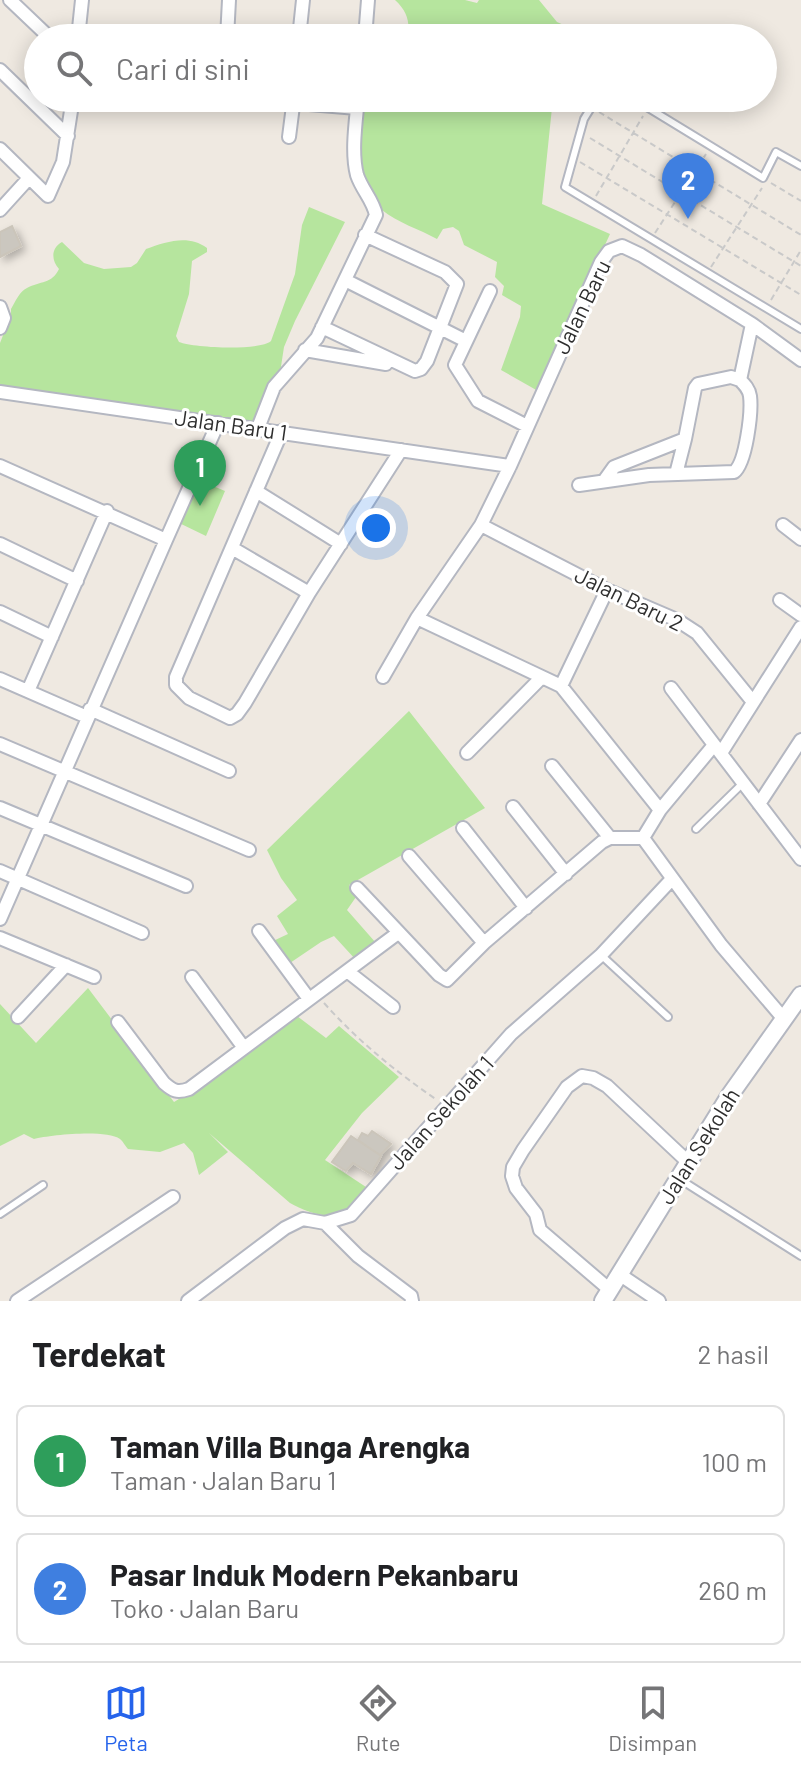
<!DOCTYPE html>
<html lang="id">
<meta charset="utf-8">
<style>
body{margin:0;font-family:Barlow,sans-serif;background:#f6f6f6;color:#202124}
.you{position:absolute;left:376px;top:528px;width:28px;height:28px;margin:-20px;border:6px solid #fff;border-radius:50%;background:#1a73e8;box-shadow:0 0 0 12px #1a73e833}
.badge{display:grid;place-items:center;width:52px;height:52px;border-radius:50%;background:#2563eb;color:#fff;font-size:26px;font-weight:700}
.pin{position:absolute;translate:-50% -66px;filter:drop-shadow(0 2px 4px #0008)}
.pin::after{content:'';position:absolute;top:42px;width:28px;height:24px;background:inherit;clip-path:polygon(0 0,100% 0,50% 100%)}
.list{margin:0;padding:0;list-style:none}
h2{display:flex;justify-content:space-between;align-items:center;height:104px;margin:0;padding:0 32px;font-size:34px}
h2 small{font-size:26px;font-weight:400;color:#757577}
.list li{display:grid;grid-template-columns:52px 1fr auto;gap:24px;align-items:center;box-sizing:border-box;height:112px;margin:0 16px 16px;padding:0 16px;border:2px solid #e0e0e0;border-radius:12px}
.list b{display:block;font-size:30px;white-space:nowrap}
.list p{margin:0;font-size:26px;white-space:nowrap;color:#757577}
.list em{font-size:26px;font-style:normal;color:#757577}
.icon{flex:none;width:44px;height:44px;fill:none;stroke:currentColor;stroke-width:2;stroke-linecap:round;stroke-linejoin:round}
.map{position:relative;flex:none;width:801px;height:1301px;overflow:hidden}
.search{position:absolute;background:#fff;box-shadow:0 4px 20px #0003;left:24px;right:24px;top:24px;height:88px;display:flex;align-items:center;gap:20px;box-sizing:border-box;padding:0 28px;border-radius:44px;color:#757577;font-size:30px}
.sheet{height:360px;background:#fff}
nav{display:flex;justify-content:space-around;align-items:center;box-sizing:border-box;height:112px;border-top:2px solid #e0e0e0;background:#fff;font-size:22px;color:#757577}
nav a{display:grid;justify-items:center;gap:4px}
nav .on{color:#2563eb}
.map>svg:first-child{display:block}
</style>
<div class="map">
<svg width="801" height="1301" viewBox="0 0 801 1301">
<defs>
<filter id="shadow"><feDropShadow dx="4" dy="4" stdDeviation="4" flood-color="#0004"/></filter>
</defs>
<rect width="100%" height="100%" fill="#efe9e1"/>
<path fill="#b6e59e" d="M 395,0 L 465,0 L 477,3 L 479,0 L 539,0 L 557,22 L 593,38 L 408,38 C 410,21 407,11 395,0 Z
M 363,98 L 553,98 L 542,204 L 610,234 L 538,391 L 501,370 L 520,317 L 521,306 L 502,295 L 504,286 L 495,277 L 497,262 L 464,245 L 459,231 L 453,227 L 443,229 L 437,239 C 421,230 396,222 382,210 C 351,181 360,136 363,98 Z
M 309,207 L 345,222 L 295,321 L 284,347 L 280,373 L 256,424 L 0,388 L 0,343 L 11,315 L 11,309 C 15,302 20,291 27,288 C 40,281 52,284 59,269 C 51,260 51,248 62,242 L 84,263 L 104,269 L 131,267 L 137,263 L 146,249 C 166,242 188,234 207,248 L 207,252 L 192,261 L 189,294 L 176,336 L 179,342 C 195,348 259,351 271,341 L 295,274 L 302,225 Z
M 194,478 L 225,491 L 206,536 L 175,521 Z
M 409,711 L 485,808 L 349,885 L 356,897 L 347,910 L 376,943 L 356,960 L 334,936 L 321,942 L 287,965 L 271,942 L 288,934 L 277,916 L 297,900 L 281,878 L 267,850 Z
M 88,988 L 174,1102 L 217,1076 L 297,1016 L 326,1038 L 339,1026 L 399,1077 L 362,1113 L 325,1160 L 366,1187 C 361,1195 355,1208 346,1213 C 330,1221 304,1211 290,1203 L 209,1133 L 228,1152 L 199,1175 L 193,1153 L 184,1143 L 160,1152 L 128,1149 C 126,1147 122,1140 120,1139 C 106,1129 50,1135 34,1139 L 24,1134 L 0,1146 L 0,1004 L 36,1043 Z"/>
<path fill="#cbc7bf" stroke="#cbc5ba" stroke-width="2" filter="url(#shadow)" d="M 12,226 L 21,246 L 0,257 L 0,232 Z
M 372,1131 L 391,1144 L 380,1155 L 358,1140 L 362,1133 L 368,1136 Z
M 351,1136 L 381,1156 L 371,1174 L 353,1163 L 346,1171 L 332,1162 Z"/>
<g fill="none" stroke-linecap="round" stroke-linejoin="round">
<defs>
<path id="lane" d="M 597,98 L 584,119 L 565,187 L 801,329
M 632,98 L 763,178 L 776,152 L 801,166
M 696,829 L 742,784
M 601,955 L 668,1017
M 681,1180 L 801,1256
M 0,1214 L 43,1185"/>
<path id="street" d="M 10,0 L 50,38
M 78,38 L 82,0
M 227,38 L 229,0
M 299,38 L 303,0
M 365,38 L 368,0
M 0,70 L 68,136
M 237,98 L 357,108
M 289,137 L 294,98
M 0,149 L 48,196 L 63,162 L 73,98
M 0,210 L 29,178
M 345,280 L 466,341
M 490,291 L 455,365 L 478,401 L 527,426
M 0,307 L 4,318 L 0,328
M 322,327 L 415,371 L 421,369 L 427,361 L 457,284 L 445,272 L 365,235
M 305,350 L 386,364
M 0,392 L 510,466
M 258,428 L 274,387 L 317,338 L 376,215 C 373,200 362,190 357,175 C 351,152 356,121 358,98
M 282,431 L 176,677 L 176,685 L 189,698 L 230,718 L 237,714 L 245,703 L 309,593 L 401,450
M 0,466 L 166,540 L 0,919
M 676,474 L 685,439
M 604,481 L 614,467 L 685,439 L 695,388 L 698,384 L 731,377 L 740,380 L 752,324
M 579,485 L 649,475 L 734,472 C 746,463 752,412 750,396 C 749,389 745,385 740,380
M 256,491 L 341,544
M 481,525 L 607,590 L 677,620 L 697,633 L 753,702
M 783,525 L 801,539
M 166,540 L 218,423
M 0,544 L 77,581
M 232,548 L 309,593
M 780,600 L 801,615
M 0,612 L 52,637
M 417,618 L 561,686 L 660,810
M 383,677 L 417,618 L 481,525 L 510,466 L 601,262 L 609,251 L 622,246 L 641,255 L 752,324 L 801,360
M 0,679 L 87,717
M 561,686 L 607,590
M 671,688 L 801,859
M 28,691 L 107,511
M 90,709 L 229,771
M 0,744 L 249,850
M 714,745 L 660,810 L 643,838 L 721,945 L 783,1018
M 467,753 L 541,678
M 721,753 L 801,627
M 552,766 L 610,838
M 759,804 L 801,740
M 513,807 L 566,874
M 0,808 L 186,886
M 463,828 L 526,908
M 409,856 L 484,943
M 0,871 L 142,933
M 357,888 L 439,975 L 447,980 L 484,943 L 602,842 L 610,838 L 643,838
M 259,931 L 309,999
M 0,938 L 94,977
M 347,971 L 393,1007
M 192,977 L 244,1048
M 18,1017 L 66,965
M 118,1022 L 164,1083 C 173,1091 177,1093 189,1089 L 398,933
M 325,1223 L 358,1256 L 411,1296 L 412,1301
M 619,1274 L 659,1301
M 610,1290 L 540,1230 L 536,1214 L 516,1188 L 512,1176 L 513,1167 L 523,1150 L 567,1087 L 582,1076 L 593,1078 L 607,1086 L 688,1162
M 17,1301 L 173,1197
M 188,1301 L 285,1228 L 303,1219 L 325,1223 L 351,1215 L 511,1034 L 601,955 L 671,880"/>
<path id="secondary" d="M 603,1301 L 730,1095 L 801,995"/>
</defs>
<use href="#lane" stroke="#b4b7c1" stroke-width="10"/>
<use href="#street" stroke="#b4b7c1" stroke-width="16"/>
<use href="#secondary" stroke="#b4b7c1" stroke-width="20"/>
<path stroke="#c9c9c9" stroke-width="2" stroke-dasharray="6 4" stroke-linecap="butt" d="M 599,112 L 801,235
M 590,138 L 801,266
M 580,162 L 801,295
M 771,183 L 801,201
M 596,196 L 643,116
M 655,233 L 706,154
M 711,267 L 762,188
M 771,300 L 801,250
M 324,1003 C 358,1041 395,1071 437,1100"/>
<use href="#lane" stroke="#fff" stroke-width="6"/>
<use href="#street" stroke="#fff" stroke-width="12"/>
<use href="#secondary" stroke="#fff" stroke-width="16"/>
</g>
<g text-anchor="middle" stroke-width="6" stroke-linejoin="round" paint-order="stroke">
<g font-size="22" fill="#2e2e2e" stroke="#fff">
<text transform="translate(582 307) rotate(-64)" y="8">Jalan Baru</text>
<text transform="translate(231 425) rotate(8)" y="8">Jalan Baru 1</text>
<text transform="translate(629 599) rotate(26)" y="8">Jalan Baru 2</text>
<text transform="translate(441 1113) rotate(-48)" y="8">Jalan Sekolah 1</text>
<text transform="translate(699 1146) rotate(-58)" y="8">Jalan Sekolah</text>
</g>
</g>
</svg>
<div class="you"></div>
<div class="pin badge" style="left:200px;top:506px;background:#2e9e5b">1</div>
<div class="pin badge" style="left:688px;top:219px;background:#3f7fe0">2</div>
<div class="search"><svg class="icon" aria-label="search" viewBox="0 0 24 24"><circle cx="10" cy="10" r="6"/><path d="M15 15l6 6"/></svg>Cari di sini</div>
</div>
<section class="sheet">
<h2>Terdekat<small>2 hasil</small></h2>
<ul class="list">
<li><span class="badge" style="background:#2e9e5b">1</span><div><b>Taman Villa Bunga Arengka</b><p>Taman · Jalan Baru 1</p></div><em>100 m</em></li>
<li><span class="badge" style="background:#3f7fe0">2</span><div><b>Pasar Induk Modern Pekanbaru</b><p>Toko · Jalan Baru</p></div><em>260 m</em></li>
</ul>
</section>
<nav>
<a class="on"><svg class="icon" aria-label="map" viewBox="0 0 24 24"><path d="M3 6l6-2 6 2 6-2v14l-6 2-6-2-6 2zM9 4v14M15 6v14"/></svg>Peta</a>
<a><svg class="icon" aria-label="directions" viewBox="0 0 24 24"><path d="M12 3l9 9-9 9-9-9zM9 14v-3h6M13 9l2 2-2 2"/></svg>Rute</a>
<a><svg class="icon" aria-label="saved" viewBox="0 0 24 24"><path d="M7 4h10v16l-5-4-5 4z"/></svg>Disimpan</a>
</nav>
